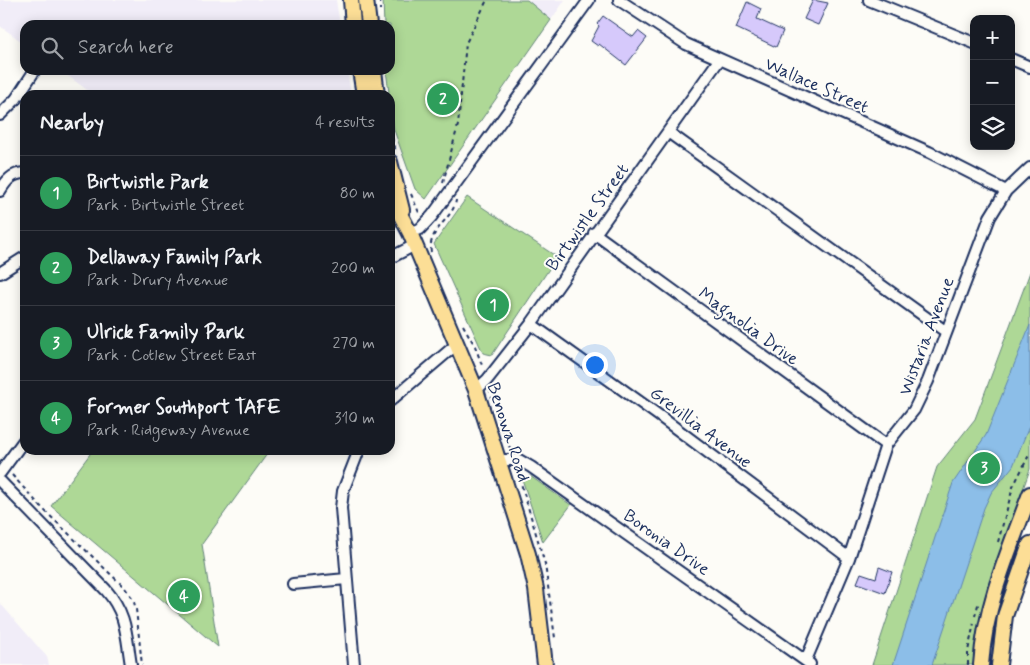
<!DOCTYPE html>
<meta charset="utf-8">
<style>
body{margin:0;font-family:Mynerve,sans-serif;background:#20242c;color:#f1f3f6}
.controls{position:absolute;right:15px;top:15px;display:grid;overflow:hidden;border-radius:10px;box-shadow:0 2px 12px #0003}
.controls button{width:45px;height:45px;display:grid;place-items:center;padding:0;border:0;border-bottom:1px solid #363941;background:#171b24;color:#f1f3f6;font:25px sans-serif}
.you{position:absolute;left:594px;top:364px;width:18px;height:18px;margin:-12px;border:4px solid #fff;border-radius:50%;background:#1a73e8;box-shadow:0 0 0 8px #1a73e833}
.badge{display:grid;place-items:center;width:32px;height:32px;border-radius:50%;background:#c8321e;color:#fff;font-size:16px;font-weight:700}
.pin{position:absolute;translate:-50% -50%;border:2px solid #fff;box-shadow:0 1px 5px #0006}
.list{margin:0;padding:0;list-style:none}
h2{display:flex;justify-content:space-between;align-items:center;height:65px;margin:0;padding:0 20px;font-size:21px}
h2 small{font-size:16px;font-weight:400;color:#9ea1a6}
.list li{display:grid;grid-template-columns:32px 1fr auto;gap:15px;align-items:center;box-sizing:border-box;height:75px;padding:0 20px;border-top:1px solid #363941}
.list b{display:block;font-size:19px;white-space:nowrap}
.list p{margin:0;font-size:16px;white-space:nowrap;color:#9ea1a6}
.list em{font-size:16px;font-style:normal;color:#9ea1a6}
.icon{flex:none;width:28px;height:28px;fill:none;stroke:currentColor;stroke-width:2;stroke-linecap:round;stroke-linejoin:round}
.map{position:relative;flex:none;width:1030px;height:665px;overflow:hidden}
.search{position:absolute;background:#171b24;box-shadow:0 2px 12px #0003;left:20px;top:20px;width:375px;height:55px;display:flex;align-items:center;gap:12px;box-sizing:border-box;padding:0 18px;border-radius:15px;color:#9ea1a6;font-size:19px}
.panel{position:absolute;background:#171b24;box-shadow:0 2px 12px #0003;left:20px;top:90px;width:375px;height:365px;border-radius:15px}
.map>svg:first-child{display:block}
</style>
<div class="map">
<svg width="1030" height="665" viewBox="0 0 1030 665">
<rect width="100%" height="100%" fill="#fdfcf7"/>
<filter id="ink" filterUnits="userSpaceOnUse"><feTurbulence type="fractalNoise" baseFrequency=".02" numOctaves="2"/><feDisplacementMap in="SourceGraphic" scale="10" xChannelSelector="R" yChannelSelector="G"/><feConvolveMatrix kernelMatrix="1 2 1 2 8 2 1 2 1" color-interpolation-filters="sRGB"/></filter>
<g filter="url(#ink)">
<path fill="#f1edf8" d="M 0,0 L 336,0 L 340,25 L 25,25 L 25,44 L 0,26 Z
M 527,0 L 565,0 L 551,20 Z
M 60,70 L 347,70 L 351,95 L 94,95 Z
M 0,603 L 47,657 L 49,665 L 0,665 Z"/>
<path fill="#aed896" stroke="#64847a" d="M 383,0 L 527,0 L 551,20 L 426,199 L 415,189 L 394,130 L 386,70 L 390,70 L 390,25 L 384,25 Z
M 467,197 L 557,257 L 492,355 L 483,353 L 434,244 Z
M 1030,272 L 1030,469 L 985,597 L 973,665 L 872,665 L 937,467 L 975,419 Z
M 93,450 L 270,450 L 202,544 L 218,647 L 51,506 Z
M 530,476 L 571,505 L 543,542 L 523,482 Z"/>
<path fill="#8cbee8" stroke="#5f85b1" d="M 1030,325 L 1030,424 L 1013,466 L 991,493 L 984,508 L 932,665 L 893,665 L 953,483 L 986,435 Z"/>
<path fill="#d6c9fb" stroke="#1b2f5e" d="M 813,0 L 828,3 L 818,25 L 804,19 Z
M 747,2 L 761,9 L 757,19 L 783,31 L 776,47 L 736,28 Z
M 603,16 L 633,37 L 638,31 L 647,38 L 626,65 L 599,44 L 598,46 L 591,41 L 599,26 L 597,24 Z
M 879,567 L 892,572 L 885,593 L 857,583 L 861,573 L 876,578 Z"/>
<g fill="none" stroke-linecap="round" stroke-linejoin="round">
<defs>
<path id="minor" d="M 619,0 L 686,44 L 929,152 L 1006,191
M 869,0 L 974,43
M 1011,59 L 1030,67
M 0,115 L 16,99 L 35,70
M 668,132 L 945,331
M 0,191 C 6,181 12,173 25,173
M 410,233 L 420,229 L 432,216 L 589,0
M 594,233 L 886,445
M 390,258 L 415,245
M 0,273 L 25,257
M 531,324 L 658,415 L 849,558
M 476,390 L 487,380 L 531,324 L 719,60
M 390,401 L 457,344
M 499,460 L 519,460 L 531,467 L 810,664
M 0,473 L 25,439
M 0,481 L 106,590 C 127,614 126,635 131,665
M 293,584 L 346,579
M 806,660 L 849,558 L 886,445 L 914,410 L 928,381 L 990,217 L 1006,191 L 1030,168
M 354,665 L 341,508 L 343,491 L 359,450"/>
<path id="major" d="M 351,0 L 353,25
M 366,0 L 369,25
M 360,70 L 364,95
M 374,70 L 377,95
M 390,162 L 402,210
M 390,195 L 410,233 L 476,390 L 528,554 L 536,589 L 545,665
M 981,665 C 985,605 1009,550 1030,494
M 999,665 L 1005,616 L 1030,544"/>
</defs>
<use href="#minor" stroke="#1b2f5e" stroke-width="14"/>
<use href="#major" stroke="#1b2f5e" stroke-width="18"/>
<path stroke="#1b2f5e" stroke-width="2" stroke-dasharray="4 4" stroke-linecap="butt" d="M 380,0 L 380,10
M 390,130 L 396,152
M 443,183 L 458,125 L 466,43 L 487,0
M 411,194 L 420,215
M 431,252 C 427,230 454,218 456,200
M 463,325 L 475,346 L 483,368
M 490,389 L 492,399
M 498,416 L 511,451
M 517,470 L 545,564 L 555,638
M 12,475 L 43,509 L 125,588 L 133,599 L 136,609 L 142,665
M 998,542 L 1013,487 L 1030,453
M 975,616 L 979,601
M 968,665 L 968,651 L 974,623"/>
<use href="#minor" stroke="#fdfcf7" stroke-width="10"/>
<use href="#major" stroke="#fcde96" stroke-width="14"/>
</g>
</g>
<g text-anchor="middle" stroke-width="4" stroke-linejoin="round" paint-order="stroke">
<g font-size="18" fill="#1b2f5e" stroke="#fdfcf7">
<text transform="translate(817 85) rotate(24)" y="6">Wallace Street</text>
<text transform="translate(587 217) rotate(-54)" y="6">Birtwistle Street</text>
<text transform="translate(749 326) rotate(36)" y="6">Magnolia Drive</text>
<text transform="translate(926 336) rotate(-69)" y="6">Wistaria Avenue</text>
<text transform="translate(701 427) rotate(37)" y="6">Grevillia Avenue</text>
<text transform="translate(509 432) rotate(72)" y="6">Benowa Road</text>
<text transform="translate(667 542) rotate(35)" y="6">Boronia Drive</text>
</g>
</g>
</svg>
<div class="controls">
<button>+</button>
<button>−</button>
<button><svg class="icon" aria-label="layers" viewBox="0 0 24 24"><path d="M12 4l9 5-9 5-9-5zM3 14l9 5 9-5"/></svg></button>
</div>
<div class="you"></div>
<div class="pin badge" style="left:493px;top:305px;background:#2e9e5b">1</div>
<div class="pin badge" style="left:443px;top:99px;background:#2e9e5b">2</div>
<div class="pin badge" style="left:984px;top:468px;background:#2e9e5b">3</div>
<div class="pin badge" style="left:184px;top:596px;background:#2e9e5b">4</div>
<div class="search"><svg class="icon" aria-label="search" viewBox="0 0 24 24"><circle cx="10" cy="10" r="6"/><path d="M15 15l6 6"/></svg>Search here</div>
<section class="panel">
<h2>Nearby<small>4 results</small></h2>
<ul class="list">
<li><span class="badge" style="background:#2e9e5b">1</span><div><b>Birtwistle Park</b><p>Park · Birtwistle Street</p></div><em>80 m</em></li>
<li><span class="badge" style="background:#2e9e5b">2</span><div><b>Dellaway Family Park</b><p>Park · Drury Avenue</p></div><em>200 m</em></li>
<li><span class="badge" style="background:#2e9e5b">3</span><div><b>Ulrick Family Park</b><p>Park · Cotlew Street East</p></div><em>270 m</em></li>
<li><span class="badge" style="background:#2e9e5b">4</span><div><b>Former Southport TAFE</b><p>Park · Ridgeway Avenue</p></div><em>310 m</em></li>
</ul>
</section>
</div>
